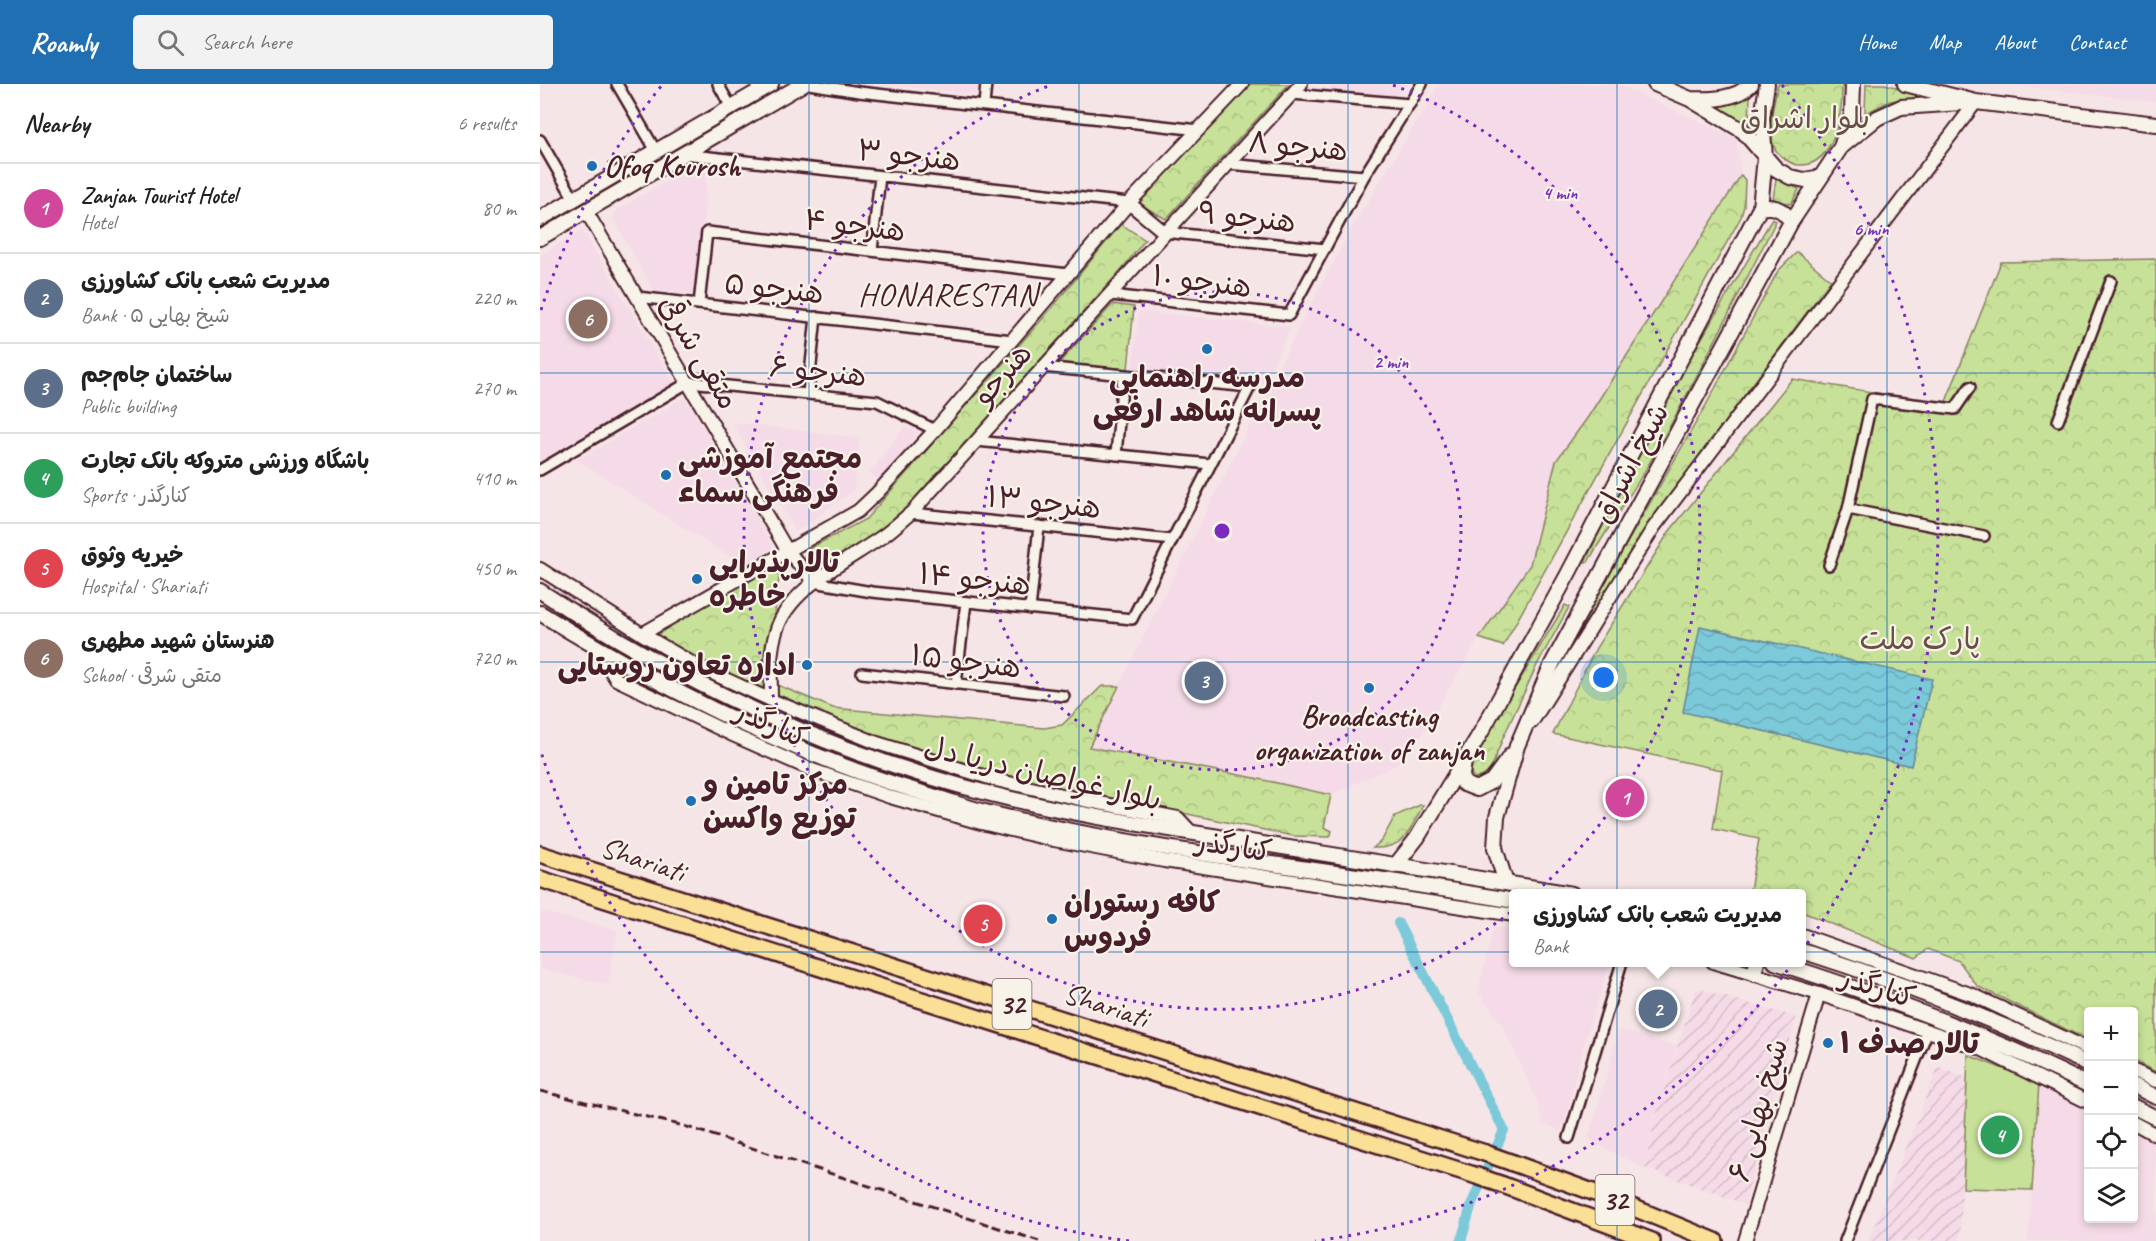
<!DOCTYPE html>
<meta charset="utf-8">
<style>
body{margin:0;font-family:Caveat,"Playpen Sans Arabic",sans-serif;background:#f2f2f2;color:#222}
.controls{position:absolute;right:18px;bottom:18px;display:grid;overflow:hidden;border-radius:6px;box-shadow:0 3px 9px #0003}
.controls button{width:54px;height:54px;display:grid;place-items:center;padding:0;border:0;border-bottom:2px solid #e0e0e0;background:#fff;color:#222;font:30px sans-serif}
.you{position:absolute;left:1064px;top:594px;width:21px;height:21px;margin:-15px;border:4px solid #fff;border-radius:50%;background:#1a73e8;box-shadow:0 0 0 9px #1a73e833}
.badge{display:grid;place-items:center;width:39px;height:39px;border-radius:50%;background:#1f6fb2;color:#fff;font-size:20px;font-weight:700}
.pin{position:absolute;translate:-50% -50%;border:3px solid #fff;box-shadow:0 2px 6px #0006}
.popup{position:absolute;left:969px;top:805px;width:297px;height:78px;box-sizing:border-box;display:grid;place-content:center;border-radius:6px;background:#fff;filter:drop-shadow(0 2px 4px #0005);font-size:20px;white-space:nowrap;color:#767676}
.popup b{font-size:22px;color:#222}
.popup::after{content:'';position:absolute;left:50%;top:100%;margin-left:-12px;border:12px solid transparent;border-top-color:#fff}
.list{margin:0;padding:0;list-style:none}
h2{display:flex;justify-content:space-between;align-items:center;height:78px;margin:0;padding:0 24px;font-size:26px}
h2 small{font-size:20px;font-weight:400;color:#767676}
.list li{display:grid;grid-template-columns:39px 1fr auto;gap:18px;align-items:center;box-sizing:border-box;height:90px;padding:0 24px;border-top:2px solid #e0e0e0}
.list b{display:block;font-size:22px;white-space:nowrap}
.list p{margin:0;font-size:20px;white-space:nowrap;color:#767676}
.list em{font-size:20px;font-style:normal;color:#767676}
.icon{flex:none;width:33px;height:33px;fill:none;stroke:currentColor;stroke-width:2;stroke-linecap:round;stroke-linejoin:round}
.map{position:relative;flex:none;width:1616px;height:1157px;overflow:hidden}
header{display:flex;align-items:center;gap:36px;box-sizing:border-box;height:84px;padding:0 30px;background:#1f6fb2;color:#fff}
header strong{font-size:28px}
nav{display:flex;gap:33px;margin-inline-start:auto;font-size:21px}
.search{width:420px;height:54px;background:#f2f2f2;display:flex;align-items:center;gap:15px;box-sizing:border-box;padding:0 21px;border-radius:6px;color:#767676;font-size:22px}
main{display:flex}
aside{flex:1;background:#fff}
.map>svg:first-child{display:block}
</style>
<header>
<strong>Roamly</strong>
<div class="search"><svg class="icon" aria-label="search" viewBox="0 0 24 24"><circle cx="10" cy="10" r="6"/><path d="M15 15l6 6"/></svg>Search here</div>
<nav><a>Home</a><a>Map</a><a>About</a><a>Contact</a></nav>
</header>
<main>
<aside>
<h2>Nearby<small>6 results</small></h2>
<ul class="list">
<li><span class="badge" style="background:#d1479c">1</span><div><b>Zanjan Tourist Hotel</b><p>Hotel</p></div><em>80 m</em></li>
<li><span class="badge" style="background:#5c6f8a">2</span><div><b>مدیریت شعب بانک کشاورزی</b><p>Bank · شیخ بهایی ۵</p></div><em>220 m</em></li>
<li><span class="badge" style="background:#5c6f8a">3</span><div><b>ساختمان جام‌جم</b><p>Public building</p></div><em>270 m</em></li>
<li><span class="badge" style="background:#2e9e5b">4</span><div><b>باشگاه ورزشی متروکه بانک تجارت</b><p>Sports · کنارگذر</p></div><em>410 m</em></li>
<li><span class="badge" style="background:#e0444e">5</span><div><b>خیریه وثوق</b><p>Hospital · Shariati</p></div><em>450 m</em></li>
<li><span class="badge" style="background:#8d6e63">6</span><div><b>هنرستان شهید مطهری</b><p>School · متقی شرقی</p></div><em>720 m</em></li>
</ul>
</aside>
<div class="map">
<svg width="1616" height="1157" viewBox="0 0 1616 1157">
<defs>
<pattern id="industrial-furrows" width="10" height="10" patternUnits="userSpaceOnUse" patternTransform="scale(1.5)"><rect width="10" height="10" fill="#f5dbe7"/><path d="M-1 1l2-2M0 10L10 0M9 11l2-2" fill="none" stroke="#d4bcc6"/></pattern>
<pattern id="park-crowns" width="20" height="18" patternUnits="userSpaceOnUse" patternTransform="scale(1.5)"><rect width="20" height="18" fill="#c7e198"/><path d="M2 6a3 3 0 1 1 6 0M12 15a3 3 0 1 1 6 0" fill="none" stroke="#acc183"/></pattern>
<pattern id="water-waves" width="16" height="10" patternUnits="userSpaceOnUse" patternTransform="scale(1.5)"><rect width="16" height="10" fill="#7bc9d9"/><path d="M0 5q4-4 8 0t8 0" fill="none" stroke="#6cacba"/></pattern>
</defs>
<rect width="100%" height="100%" fill="#f6e5e7"/>
<filter id="ink" filterUnits="userSpaceOnUse"><feTurbulence type="fractalNoise" baseFrequency=".0167" numOctaves="2"/><feDisplacementMap in="SourceGraphic" scale="12" xChannelSelector="R" yChannelSelector="G"/><feConvolveMatrix kernelMatrix="1 2 1 2 8 2 1 2 1" color-interpolation-filters="sRGB"/></filter>
<g filter="url(#ink)">
<path fill="#f5dbe7" d="M 338,0 L 439,0 L 438,10 Z
M 789,0 L 868,0 L 855,12 L 791,5 Z
M 900,0 L 1077,0 L 1196,54 L 1201,91 L 1048,333 L 1016,377 L 990,481 L 939,554 L 877,659 L 856,681 L 791,711 L 710,693 L 548,663 L 766,229 L 815,138 Z
M 1466,0 L 1616,0 L 1616,18 L 1597,16 Z
M 155,80 L 167,82 L 164,141 L 156,211 L 114,208 L 73,135 L 75,127 Z
M 42,146 L 134,299 L 0,377 L 0,171 Z
M 599,227 L 751,243 L 724,299 L 592,286 Z
M 145,313 L 234,464 L 204,482 L 37,376 Z
M 192,338 L 320,354 L 314,406 L 256,448 Z
M 365,342 L 378,349 L 341,397 L 329,389 Z
M 0,827 L 78,846 L 68,901 L 0,885 Z
M 954,842 L 974,846 L 974,878 L 1070,879 L 1043,963 L 1024,1040 L 1019,1047 L 1003,1039 L 995,1012 L 962,941 L 938,908 Z
M 1079,945 L 1137,962 L 1116,1031 L 1104,1084 L 1052,1058 L 1048,1053 L 1060,1016 Z
M 1499,999 L 1548,1025 L 1548,1134 L 1594,1134 L 1594,1048 L 1616,1060 L 1616,1157 L 1488,1157 Z"/>
<path fill="url(#industrial-furrows)" d="M 1156,904 L 1256,933 L 1205,1120 L 1104,1084 L 1116,1031 Z
M 1398,983 L 1427,994 L 1420,1157 L 1328,1157 Z"/>
<path fill="#c7e198" stroke="#888062" stroke-width="1.5" d="M 1428,971 L 1499,999 L 1492,1106 L 1423,1104 Z"/>
<path fill="url(#park-crowns)" stroke="#888062" stroke-width="1.5" d="M 709,0 L 749,0 L 626,135 L 598,119 Z
M 1238,0 L 1302,0 C 1303,26 1295,82 1260,81 C 1252,81 1242,74 1237,68 C 1225,52 1234,17 1238,0 Z
M 1326,0 L 1345,0 L 1402,16 L 1400,18 L 1367,15 L 1350,17 L 1328,28 L 1325,28 Z
M 1210,12 L 1209,39 L 1165,21 L 1191,18 Z
M 1201,91 L 1205,96 L 1204,122 L 1201,133 L 963,562 L 939,554 L 990,481 L 1016,377 L 1048,333 Z
M 1236,95 L 1259,105 L 1251,120 L 1233,115 Z
M 1232,135 L 1236,137 C 1196,215 1158,293 1115,369 C 1095,406 1069,441 1048,478 L 1045,478 L 1092,381 L 1150,274 Z
M 581,140 L 605,156 L 581,186 L 372,418 L 342,444 L 286,482 L 268,465 L 326,435 L 511,225 Z
M 1257,168 L 1291,196 L 1120,424 L 1003,613 L 1083,466 L 1166,321 L 1238,187 Z
M 1616,175 L 1616,988 L 1594,977 L 1594,928 L 1548,928 L 1548,956 L 1437,902 L 1419,877 L 1388,865 L 1376,874 L 1262,828 L 1262,810 L 1217,809 L 1210,806 L 1219,755 L 1173,745 L 1182,686 L 1013,650 L 1056,564 L 1129,448 L 1252,295 L 1405,320 L 1461,178 Z
M 573,220 L 594,223 L 588,285 L 519,279 Z
M 234,480 L 239,493 L 227,596 L 235,600 L 293,624 L 504,644 L 522,641 L 562,602 L 579,602 L 549,663 L 710,693 L 791,711 L 784,743 L 792,747 L 790,753 L 753,752 L 498,699 L 430,681 L 323,647 L 116,558 L 120,546 Z
M 1025,521 L 1029,523 L 997,581 L 962,656 L 952,683 L 945,691 L 934,695 L 928,682 Z
M 880,721 L 883,721 C 871,745 865,766 833,764 L 842,756 L 855,732 Z"/>
<path fill="url(#water-waves)" stroke="#678593" stroke-width="1.5" d="M 1160,542 L 1392,595 L 1371,682 L 1143,628 Z"/>
<g fill="none" stroke-linecap="round" stroke-linejoin="round">
<path stroke="#7bc9d9" stroke-width="10" d="M 858,839 L 964,1046 L 932,1119 L 921,1157"/>
<defs>
<path id="minor" d="M 77,0 L 116,67
M 178,0 L 191,23
M 269,0 L 319,8 L 659,46
M 752,10 L 870,20
M 444,21 L 446,0
M 0,56 L 34,115
M 143,70 L 589,119
M 687,80 L 824,92
M 624,148 L 785,165
M 332,167 L 340,92
M 571,211 L 749,231 L 824,92 L 882,0
M 97,213 L 472,256
M 159,220 L 167,148 L 528,190
M 1430,303 L 1415,325 L 1332,315 L 1308,425 L 1444,452
M 268,309 L 276,233
M 1518,337 L 1571,197
M 436,357 L 670,380
M 576,371 L 583,292
M 0,386 L 149,298 L 337,317 L 395,346
M 371,429 L 632,456
M 1289,481 L 1308,425
M 274,498 L 332,508 L 592,535 L 710,303 L 502,283
M 490,525 L 499,442
M 322,589 L 524,612
M 416,600 L 426,518
M 1029,1054 L 1082,878
M 1305,1157 L 1388,946"/>
<path id="tertiary" d="M 589,119 L 624,148
M 46,127 L 247,466 L 274,498
M 0,485 L 102,550 L 157,582 L 231,616 L 337,659 L 456,696 L 544,716 L 638,734 L 652,749
M 102,550 L 318,427 L 337,409 L 395,346 L 589,119 L 702,0
M 57,565 L 76,595 L 195,652 L 272,686 L 350,713 L 441,739 L 514,756 L 624,777 L 974,831
M 231,616 C 231,594 229,569 236,548 C 248,504 308,477 343,452 C 353,445 362,436 371,429 L 761,0
M 992,638 L 1114,443 L 1436,18
M 1262,851 L 1433,911 L 1548,965
M 1173,878 L 1279,910 L 1441,965 L 1548,1018
M 1594,987 L 1616,997
M 1594,1039 L 1616,1051
M 1205,1157 L 1279,910"/>
<path id="secondary" d="M 1115,0 L 1150,15
M 1211,0 C 1196,16 1169,16 1150,15 L 1203,47 L 1236,85 L 1250,93 L 1265,96 L 1281,93
M 1436,18 L 1616,40
M 1301,63 L 1337,34 L 1361,23 L 1436,18 L 1365,0
M 1220,124 C 1234,121 1244,125 1251,138
M 0,135 L 231,0
M 0,154 L 263,0
M 0,507 C 137,597 292,670 451,710 C 530,730 611,742 692,755 C 805,773 919,791 1032,810
M 0,529 C 122,605 249,669 386,710 C 406,716 426,723 445,728 C 619,771 798,785 974,817
M 924,678 L 922,691 L 924,700 L 937,705 L 952,697 L 971,671
M 855,782 L 877,754 L 940,650 L 1027,492 L 1220,124 L 1225,73 L 1222,34 L 1227,0
M 966,799 L 955,764 L 957,733 L 977,662 L 1012,580 L 1251,138 L 1301,63 L 1312,30 L 1313,0
M 1262,867 C 1360,898 1455,936 1548,980
M 1235,878 C 1342,912 1448,951 1548,1001
M 1214,890 L 1217,878
M 1594,1002 L 1616,1013
M 1594,1023 L 1616,1034"/>
<path id="primary" d="M 945,1069 L 973,1079
M 937,1092 L 963,1101"/>
<path id="trunk" d="M 0,770 L 945,1069
M 0,795 L 937,1092
M 973,1079 L 1072,1115 L 1175,1157
M 963,1101 L 1112,1157"/>
</defs>
<use href="#minor" stroke="#4a1f2b" stroke-width="14"/>
<use href="#tertiary" stroke="#4a1f2b" stroke-width="16"/>
<use href="#secondary" stroke="#4a1f2b" stroke-width="18"/>
<use href="#primary" stroke="#4a1f2b" stroke-width="20"/>
<use href="#trunk" stroke="#4a1f2b" stroke-width="20"/>
<use href="#minor" stroke="#f7f3e8" stroke-width="9"/>
<use href="#tertiary" stroke="#f7f3e8" stroke-width="12"/>
<use href="#secondary" stroke="#f7f3e8" stroke-width="14"/>
<use href="#primary" stroke="#fadf96" stroke-width="15"/>
<use href="#trunk" stroke="#fadf96" stroke-width="15"/>
<path stroke="#4a1f2b" stroke-width="3" stroke-dasharray="9 4.5" stroke-linecap="butt" d="M 0,1007 L 144,1042 L 499,1157"/>
</g>
</g>
<path fill="none" stroke="#1f6fb2" stroke-width="1.5" stroke-opacity="0.55" d="M 269,0 L 269,1157M 539,0 L 539,1157M 808,0 L 808,1157M 1077,0 L 1077,1157M 1347,0 L 1347,1157M 0,289 L 1616,289M 0,578 L 1616,578M 0,868 L 1616,868"/>
<g fill="none" stroke="#7b2cbf" stroke-width="3" stroke-dasharray="3 6">
<circle cx="682" cy="447" r="239"/>
<path d="M853 1A478 478 0 1 1 511 1"/>
<path d="M589 1157A716 716 0 0 1 1 668M1 226A716 716 0 0 1 122 1M1242 1A716 716 0 0 1 775 1157"/>
</g>
<g fill="#1f6fb2" stroke="#f7f3e8" stroke-width="2">
<circle cx="52" cy="82" r="6"/>
<circle cx="667" cy="265" r="6"/>
<circle cx="126" cy="391" r="6"/>
<circle cx="157" cy="495" r="6"/>
<circle cx="267" cy="581" r="6"/>
<circle cx="829" cy="604" r="6"/>
<circle cx="151" cy="717" r="6"/>
<circle cx="512" cy="835" r="6"/>
<circle cx="1288" cy="959" r="6"/>
</g>
<g text-anchor="middle" stroke-width="4.5" stroke-linejoin="round" paint-order="stroke">
<g fill="#f7f3e8" stroke="#7e5f64" stroke-width="1.5">
<rect x="452.5" y="895" width="39" height="50" rx="4.5"/>
<rect x="1055.5" y="1091" width="39" height="50" rx="4.5"/>
</g>
<g font-size="28" font-weight="bold" fill="#4a1f2b">
<text x="472" y="930">32</text>
<text x="1075" y="1126">32</text>
</g>
<g font-size="30" fill="#695046" stroke="#f7f3e8">
<text x="1265" y="44">بلوار اشراق</text>
<text x="1380" y="565">پارک ملت</text>
</g>
<g font-size="30" fill="#4a1f2b" stroke="#f7f3e8">
<text transform="translate(758 62) rotate(5)" y="10">هنرجو ۸</text>
<text transform="translate(369 71) rotate(6)" y="10">هنرجو ۳</text>
<text transform="translate(707 133) rotate(6)" y="10">هنرجو ۹</text>
<text transform="translate(315 141) rotate(7)" y="10">هنرجو ۴</text>
<text transform="translate(662 197) rotate(7)" y="10">هنرجو ۱۰</text>
<text transform="translate(234 204) rotate(6)" y="10">هنرجو ۵</text>
<text transform="translate(159 268) rotate(59)" y="10">متقی شرقی</text>
<text transform="translate(278 287) rotate(6)" y="10">هنرجو ۶</text>
<text transform="translate(462 290) rotate(-48)" y="10">هنرجو</text>
<text transform="translate(1090 379) rotate(-62)" y="10">شیخ اشراق</text>
<text transform="translate(504 418) rotate(6)" y="10">هنرجو ۱۳</text>
<text transform="translate(435 495) rotate(6)" y="10">هنرجو ۱۴</text>
<text transform="translate(426 577) rotate(7)" y="10">هنرجو ۱۵</text>
<text transform="translate(232 640) rotate(24)" y="10">کنارگذر</text>
<text transform="translate(503 689) rotate(13)" y="10">بلوار غواصان دریا دل</text>
<text transform="translate(694 762) rotate(9)" y="10">کنارگذر</text>
<text transform="translate(103 775) rotate(18)" y="10">Shariati</text>
<text transform="translate(1338 903) rotate(18)" y="10">کنارگذر</text>
<text transform="translate(566 921) rotate(18)" y="10">Shariati</text>
<text transform="translate(1218 1026) rotate(-74)" y="10">شیخ بهایی ۶</text>
</g>
<g font-size="30" font-weight="bold" fill="#4a1f2b" stroke="#f7f3e8" text-anchor="start">
<text x="64" y="92">Ofoq Kourosh</text>
<text x="667" y="303" text-anchor="middle">مدرسه راهنمایی<tspan x="667" dy="34">پسرانه شاهد ارفعی</tspan></text>
<text x="138" y="384">مجتمع آموزشی<tspan x="138" dy="34">فرهنگی سماء</tspan></text>
<text x="169" y="488">تالارپذیرایی<tspan x="169" dy="34">خاطره</tspan></text>
<text x="255" y="591" text-anchor="end">اداره تعاون روستایی</text>
<text x="829" y="642" text-anchor="middle">Broadcasting<tspan x="829" dy="34">organization of zanjan</tspan></text>
<text x="163" y="710">مرکز تامین و<tspan x="163" dy="34">توزیع واکسن</tspan></text>
<text x="524" y="828">کافه رستوران<tspan x="524" dy="34">فردوس</tspan></text>
<text x="1300" y="969">تالار صدف ۱</text>
</g>
<g font-size="32" letter-spacing="1.5" fill="#4a1f2b" stroke="#f7f3e8">
<text x="408" y="221">HONARESTAN</text>
</g>
</g>
<circle cx="682" cy="447" r="9" fill="#7b2cbf" stroke="#f7f3e8" stroke-width="3"/>
<g font-size="18" text-anchor="middle" font-weight="bold" fill="#7b2cbf" stroke="#f7f3e8" stroke-width="4.5" stroke-linejoin="round" paint-order="stroke">
<text x="1020" y="115">4 min</text>
<text x="1331" y="151">6 min</text>
<text x="851" y="284">2 min</text>
</g>
</svg>
<div class="controls">
<button>+</button>
<button>−</button>
<button><svg class="icon" aria-label="locate" viewBox="0 0 24 24"><circle cx="12" cy="12" r="6"/><path d="M12 2v4M12 18v4M2 12h4M18 12h4"/></svg></button>
<button><svg class="icon" aria-label="layers" viewBox="0 0 24 24"><path d="M12 4l9 5-9 5-9-5zM3 14l9 5 9-5"/></svg></button>
</div>
<div class="you"></div>
<div class="pin badge" style="left:1085px;top:714px;background:#d1479c">1</div>
<div class="pin badge" style="left:1118px;top:925px;background:#5c6f8a">2</div>
<div class="popup"><b>مدیریت شعب بانک کشاورزی</b>Bank</div>
<div class="pin badge" style="left:664px;top:597px;background:#5c6f8a">3</div>
<div class="pin badge" style="left:1460px;top:1051px;background:#2e9e5b">4</div>
<div class="pin badge" style="left:443px;top:840px;background:#e0444e">5</div>
<div class="pin badge" style="left:48px;top:235px;background:#8d6e63">6</div>
</div>
</main>
